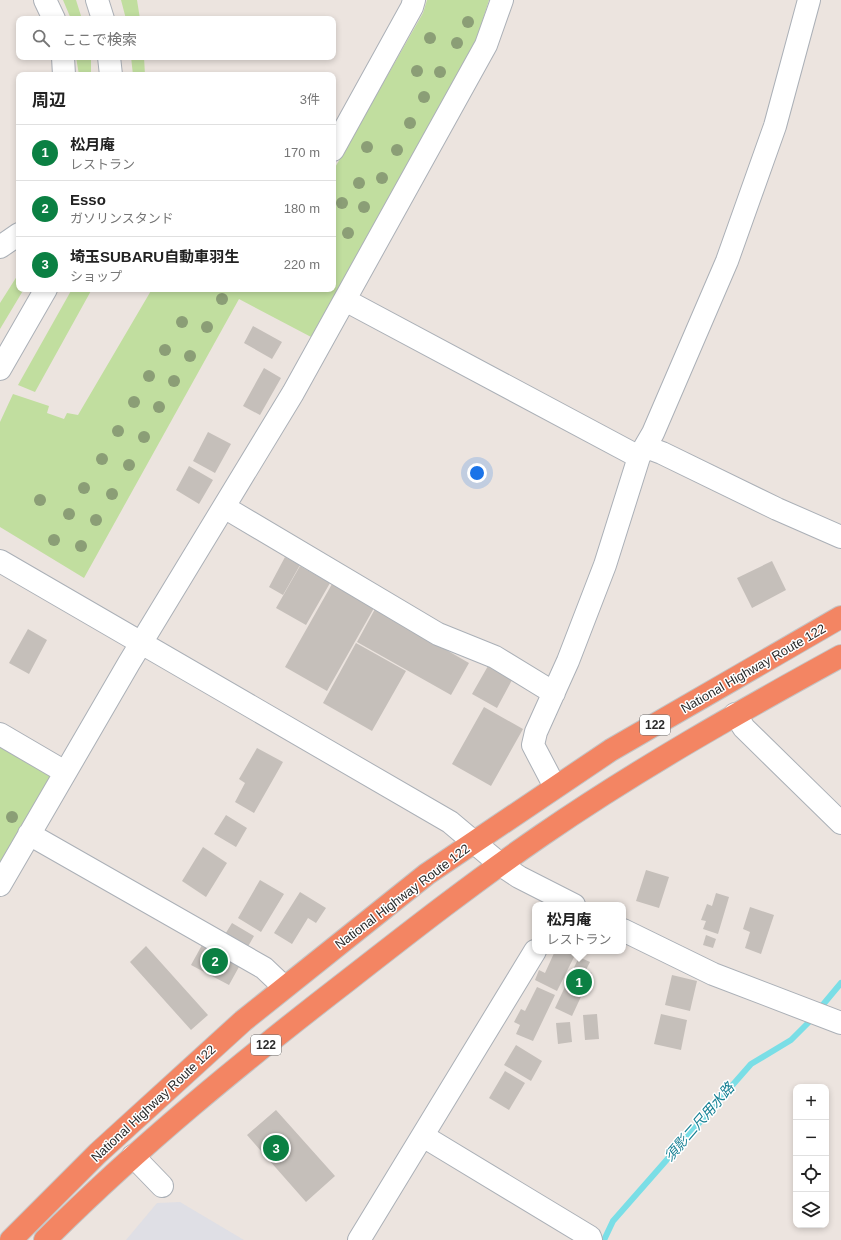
<!DOCTYPE html>
<html lang="ja">
<meta charset="utf-8">
<style>
body{margin:0;font-family:Helvetica,"Noto Sans JP",sans-serif;background:#f6f6f6;color:#222}
.controls{position:absolute;right:12px;bottom:12px;display:grid;overflow:hidden;border-radius:8px;box-shadow:0 2px 6px #0003}
.controls button{width:36px;height:36px;display:grid;place-items:center;padding:0;border:0;border-bottom:1px solid #e0e0e0;background:#fff;color:#222;font:20px sans-serif}
.you{position:absolute;left:477px;top:473px;width:14px;height:14px;margin:-10px;border:3px solid #fff;border-radius:50%;background:#1a73e8;box-shadow:0 0 0 6px #1a73e833}
.badge{display:grid;place-items:center;width:26px;height:26px;border-radius:50%;background:#0b8043;color:#fff;font-size:13px;font-weight:700}
.pin{position:absolute;translate:-50% -50%;border:2px solid #fff;box-shadow:0 1px 4px #0006}
.popup{position:absolute;left:532px;top:902px;width:94px;height:52px;box-sizing:border-box;display:grid;place-content:center;border-radius:8px;background:#fff;filter:drop-shadow(0 1px 3px #0005);font-size:13px;white-space:nowrap;color:#767676}
.popup b{font-size:15px;color:#222}
.popup::after{content:'';position:absolute;left:50%;top:100%;margin-left:-8px;border:8px solid transparent;border-top-color:#fff}
.list{margin:0;padding:0;list-style:none}
h2{display:flex;justify-content:space-between;align-items:center;height:52px;margin:0;padding:0 16px;font-size:17px}
h2 small{font-size:13px;font-weight:400;color:#767676}
.list li{display:grid;grid-template-columns:26px 1fr auto;gap:12px;align-items:center;box-sizing:border-box;height:56px;padding:0 16px;border-top:1px solid #e0e0e0}
.list b{display:block;font-size:15px;white-space:nowrap}
.list p{margin:0;font-size:13px;white-space:nowrap;color:#767676}
.list em{font-size:13px;font-style:normal;color:#767676}
.icon{flex:none;width:22px;height:22px;fill:none;stroke:currentColor;stroke-width:2;stroke-linecap:round;stroke-linejoin:round}
.map{position:relative;flex:none;width:841px;height:1240px;overflow:hidden}
.search{position:absolute;background:#fff;box-shadow:0 2px 6px #0003;left:16px;top:16px;width:320px;height:44px;display:flex;align-items:center;gap:10px;box-sizing:border-box;padding:0 14px;border-radius:8px;color:#767676;font-size:15px}
.panel{position:absolute;background:#fff;box-shadow:0 2px 6px #0003;left:16px;top:72px;width:320px;height:220px;border-radius:8px}
.map>svg:first-child{display:block}
</style>
<div class="map">
<svg width="841" height="1240" viewBox="0 0 841 1240">
<rect width="100%" height="100%" fill="#ece4df"/>
<path fill="#dfdfe5" d="M 180,1202 L 244,1240 L 126,1240 L 157,1203 Z"/>
<path fill="#c1de9f" d="M 63,0 L 76,0 L 82,19 L 71,19 Z
M 121,0 L 137,0 L 140,19 L 126,19 Z
M 427,0 L 489,0 L 477,38 L 313,338 L 239,299 L 84,578 L 0,527 L 0,422 L 13,394 L 49,406 L 47,413 L 64,419 L 67,413 L 78,415 L 152,289 L 333,289 L 333,171 L 423,13 Z
M 76,57 L 91,57 L 91,75 L 79,75 Z
M 131,57 L 144,57 L 145,75 L 133,75 Z
M 19,273 L 19,289 L 24,289 L 0,329 L 0,303 Z
M 72,289 L 92,289 L 35,392 L 18,385 Z
M 0,740 L 56,772 L 0,868 Z"/>
<g fill="none" stroke-linecap="round" stroke-linejoin="round">
<path stroke="#7adee6" stroke-width="6" d="M 821,1007 L 841,983
M 604,1240 L 613,1221 L 751,1064 L 791,1040 L 810,1021"/>
</g>
<path fill="#c5bfba" d="M 253,326 L 282,342 L 272,359 L 244,343 Z
M 264,368 L 281,378 L 260,415 L 243,406 Z
M 208,432 L 231,444 L 215,473 L 193,461 Z
M 189,466 L 213,480 L 199,504 L 176,490 Z
M 285,557 L 300,565 L 283,595 L 269,587 Z
M 772,561 L 786,590 L 752,608 L 737,578 Z
M 300,566 L 330,583 L 306,625 L 276,608 Z
M 332,584 L 374,608 L 327,691 L 285,667 Z
M 375,609 L 469,663 L 451,695 L 357,642 Z
M 28,629 L 47,640 L 29,674 L 9,663 Z
M 356,643 L 406,671 L 372,731 L 323,703 Z
M 488,666 L 512,680 L 497,708 L 472,694 Z
M 484,707 L 523,729 L 491,786 L 452,764 Z
M 257,748 L 283,762 L 254,813 L 235,802 L 245,783 L 239,779 Z
M 226,815 L 247,828 L 236,847 L 214,834 Z
M 203,847 L 227,863 L 206,897 L 182,881 Z
M 646,870 L 669,877 L 659,908 L 636,901 Z
M 260,880 L 284,894 L 261,932 L 238,918 Z
M 300,892 L 326,908 L 316,923 L 308,918 L 292,944 L 274,933 Z
M 716,893 L 729,897 L 718,934 L 703,929 L 706,921 L 701,920 L 707,904 L 712,906 Z
M 750,907 L 774,915 L 761,954 L 745,948 L 750,932 L 743,929 Z
M 232,923 L 254,936 L 246,950 L 224,936 Z
M 706,935 L 716,939 L 713,948 L 703,945 Z
M 202,945 L 240,965 L 229,985 L 191,965 Z
M 146,946 L 208,1015 L 191,1030 L 130,962 Z
M 555,951 L 577,951 L 557,991 L 535,980 L 539,970 L 545,973 Z
M 579,957 L 590,962 L 586,970 L 592,973 L 572,1016 L 555,1008 Z
M 672,975 L 697,981 L 690,1011 L 665,1005 Z
M 537,987 L 555,995 L 533,1041 L 516,1034 L 520,1025 L 514,1022 L 521,1009 L 525,1011 Z
M 597,1014 L 599,1039 L 585,1040 L 583,1015 Z
M 661,1014 L 687,1020 L 681,1050 L 654,1044 Z
M 570,1022 L 572,1042 L 558,1044 L 556,1023 Z
M 516,1045 L 542,1061 L 531,1081 L 504,1065 Z
M 505,1071 L 525,1083 L 509,1110 L 489,1098 Z
M 276,1110 L 335,1176 L 306,1202 L 247,1135 Z"/>
<g fill="none" stroke-linecap="round" stroke-linejoin="round">
<defs>
<path id="minor" d="M 45,0 L 54,19
M 97,0 L 103,19
M 63,57 L 64,75
M 109,57 L 111,75
M 333,150 L 412,7 L 414,0
M 0,247 L 19,234
M 345,300 L 639,457
M 0,369 L 46,289
M 646,447 L 662,453 L 777,509 L 841,537
M 224,507 L 438,634 L 495,657 L 554,693
M 0,561 L 450,822 L 501,865 L 519,877 L 574,905
M 735,714 L 744,728 L 841,823
M 0,734 L 65,772
M 555,787 L 533,745 L 536,732 L 568,661 L 605,565 L 639,457 L 653,433 L 727,261 L 775,126 L 809,0
M 29,834 L 264,968 L 284,987
M 0,885 L 129,663 L 293,393 L 486,45 L 502,0
M 623,930 L 713,974 L 841,1023
M 423,1136 L 590,1237 L 591,1240
M 133,1156 L 162,1186
M 359,1240 L 535,951"/>
<path id="highway" d="M 11,1240 L 98,1153 L 243,1021 L 427,874 L 611,750 L 841,617
M 45,1240 C 139,1146 242,1062 347,981 C 411,931 475,881 542,835 C 638,769 739,712 841,656"/>
</defs>
<use href="#minor" stroke="#abb0b7" stroke-width="24"/>
<use href="#highway" stroke="#c4c4c4" stroke-width="24"/>
<use href="#minor" stroke="#fff" stroke-width="22"/>
<use href="#highway" stroke="#f38563" stroke-width="22"/>
</g>
<g fill="#8b9e76">
<circle cx="468" cy="22" r="6"/>
<circle cx="430" cy="38" r="6"/>
<circle cx="457" cy="43" r="6"/>
<circle cx="417" cy="71" r="6"/>
<circle cx="440" cy="72" r="6"/>
<circle cx="424" cy="97" r="6"/>
<circle cx="410" cy="123" r="6"/>
<circle cx="367" cy="147" r="6"/>
<circle cx="397" cy="150" r="6"/>
<circle cx="382" cy="178" r="6"/>
<circle cx="359" cy="183" r="6"/>
<circle cx="342" cy="203" r="6"/>
<circle cx="364" cy="207" r="6"/>
<circle cx="348" cy="233" r="6"/>
<circle cx="222" cy="299" r="6"/>
<circle cx="182" cy="322" r="6"/>
<circle cx="207" cy="327" r="6"/>
<circle cx="165" cy="350" r="6"/>
<circle cx="190" cy="356" r="6"/>
<circle cx="149" cy="376" r="6"/>
<circle cx="174" cy="381" r="6"/>
<circle cx="134" cy="402" r="6"/>
<circle cx="159" cy="407" r="6"/>
<circle cx="118" cy="431" r="6"/>
<circle cx="144" cy="437" r="6"/>
<circle cx="102" cy="459" r="6"/>
<circle cx="129" cy="465" r="6"/>
<circle cx="84" cy="488" r="6"/>
<circle cx="112" cy="494" r="6"/>
<circle cx="40" cy="500" r="6"/>
<circle cx="69" cy="514" r="6"/>
<circle cx="96" cy="520" r="6"/>
<circle cx="54" cy="540" r="6"/>
<circle cx="81" cy="546" r="6"/>
<circle cx="12" cy="817" r="6"/>
</g>
<g text-anchor="middle" stroke-width="3" stroke-linejoin="round" paint-order="stroke">
<g fill="#fff" stroke="#6b6b6b" stroke-width="1">
<rect x="640" y="715" width="30" height="20" rx="3"/>
<rect x="251" y="1035" width="30" height="20" rx="3"/>
</g>
<g font-size="12" font-weight="bold" fill="#2b2b2b">
<text x="655" y="729">122</text>
<text x="266" y="1049">122</text>
</g>
<g font-size="13" fill="#2b2b2b" stroke="#fff">
<text transform="translate(753 668) rotate(-30)" y="5">National Highway Route 122</text>
<text transform="translate(402 896) rotate(-37)" y="5">National Highway Route 122</text>
<text transform="translate(153 1103) rotate(-43)" y="5">National Highway Route 122</text>
</g>
<g font-size="14" font-style="italic" fill="#178194" stroke="#fff">
<text transform="translate(699 1122) rotate(-49)" y="5">須影二尺用水路</text>
</g>
</g>
</svg>
<div class="controls">
<button>+</button>
<button>−</button>
<button><svg class="icon" aria-label="locate" viewBox="0 0 24 24"><circle cx="12" cy="12" r="6"/><path d="M12 2v4M12 18v4M2 12h4M18 12h4"/></svg></button>
<button><svg class="icon" aria-label="layers" viewBox="0 0 24 24"><path d="M12 4l9 5-9 5-9-5zM3 14l9 5 9-5"/></svg></button>
</div>
<div class="you"></div>
<div class="pin badge" style="left:579px;top:982px">1</div>
<div class="popup"><b>松月庵</b>レストラン</div>
<div class="pin badge" style="left:215px;top:961px">2</div>
<div class="pin badge" style="left:276px;top:1148px">3</div>
<div class="search"><svg class="icon" aria-label="search" viewBox="0 0 24 24"><circle cx="10" cy="10" r="6"/><path d="M15 15l6 6"/></svg>ここで検索</div>
<section class="panel">
<h2>周辺<small>3件</small></h2>
<ul class="list">
<li><span class="badge">1</span><div><b>松月庵</b><p>レストラン</p></div><em>170 m</em></li>
<li><span class="badge">2</span><div><b>Esso</b><p>ガソリンスタンド</p></div><em>180 m</em></li>
<li><span class="badge">3</span><div><b>埼玉SUBARU自動車羽生</b><p>ショップ</p></div><em>220 m</em></li>
</ul>
</section>
</div>
